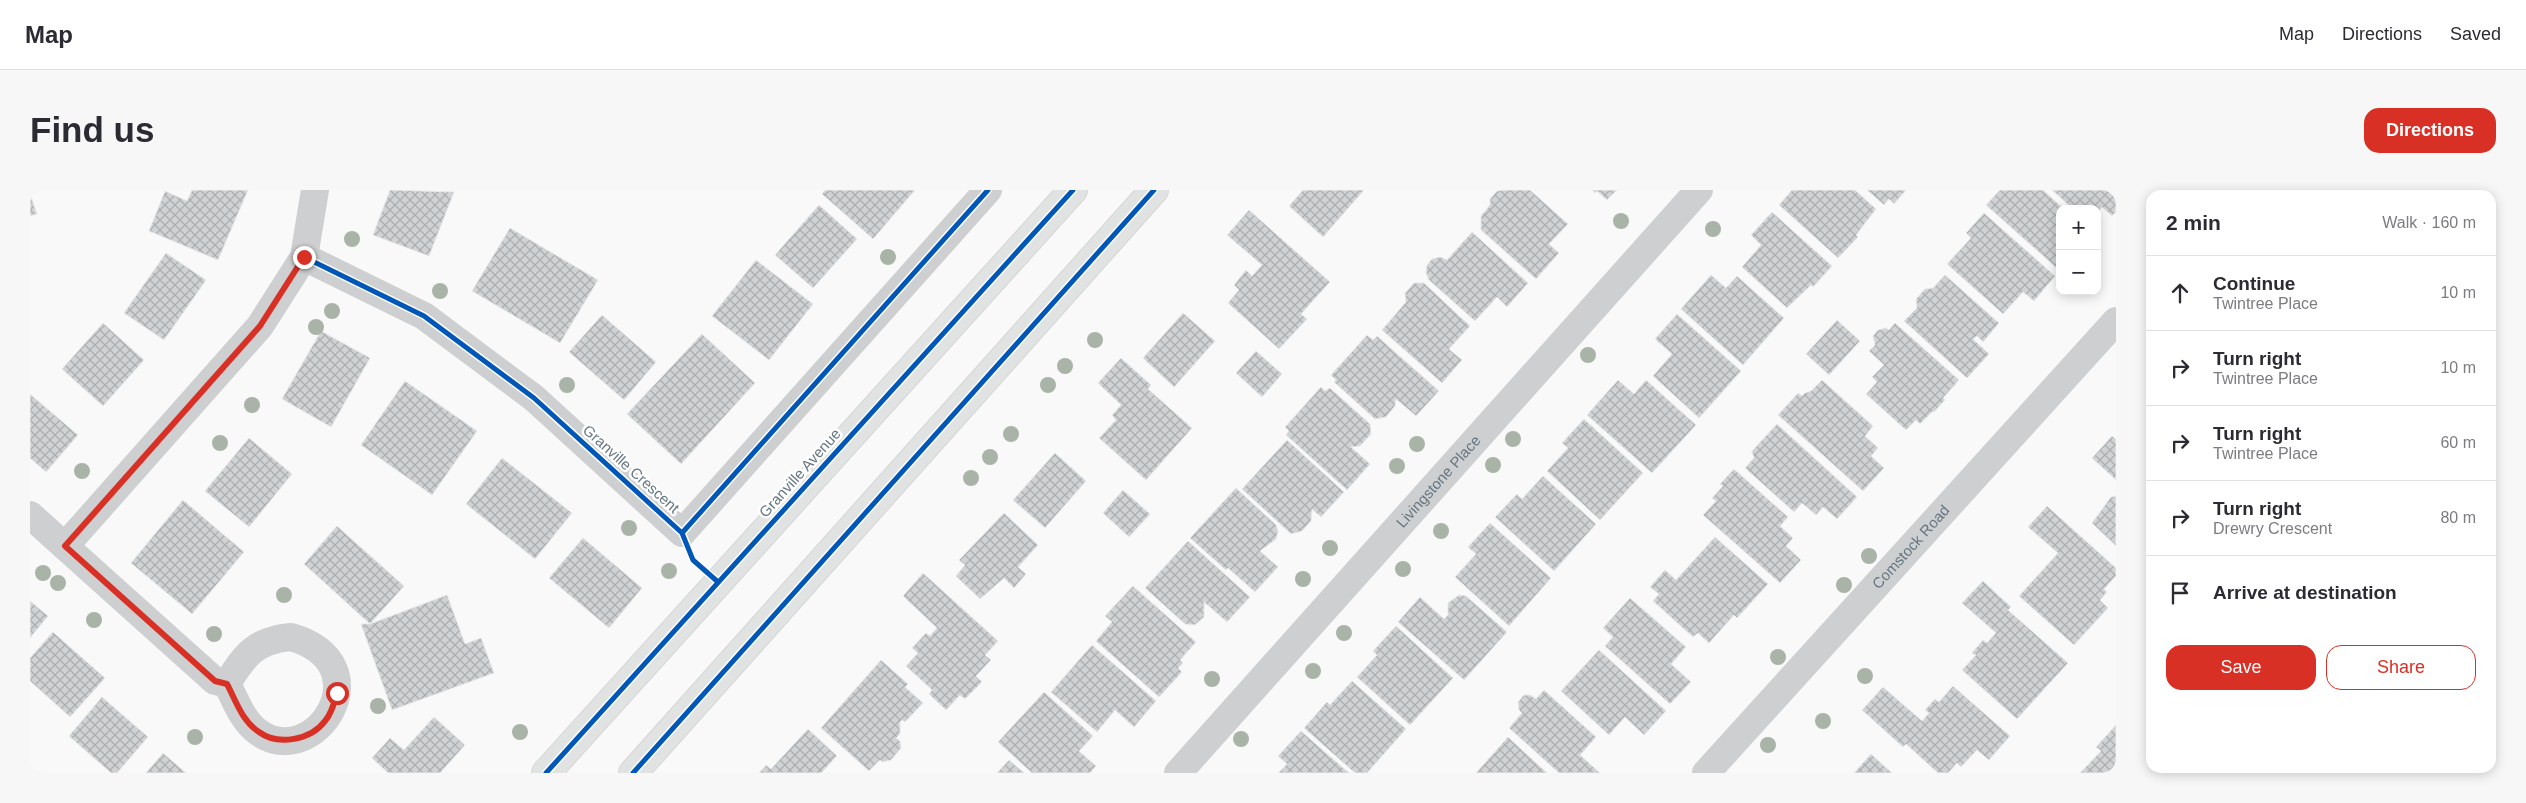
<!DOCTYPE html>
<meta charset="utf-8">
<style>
body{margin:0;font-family:Helvetica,sans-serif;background:#f7f7f7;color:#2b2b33}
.controls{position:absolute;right:15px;top:15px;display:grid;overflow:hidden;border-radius:10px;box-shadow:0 2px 12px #0003}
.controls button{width:45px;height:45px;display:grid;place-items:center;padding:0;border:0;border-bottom:1px solid #e1e1e2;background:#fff;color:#2b2b33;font:25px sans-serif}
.stop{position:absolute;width:15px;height:15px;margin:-11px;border:4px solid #d93025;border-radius:50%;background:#fff}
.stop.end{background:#d93025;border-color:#fff;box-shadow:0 1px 5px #0008}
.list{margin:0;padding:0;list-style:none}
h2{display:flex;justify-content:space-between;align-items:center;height:65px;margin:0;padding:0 20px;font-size:21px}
h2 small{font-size:16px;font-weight:400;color:#7c7c81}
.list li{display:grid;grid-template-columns:32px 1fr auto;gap:15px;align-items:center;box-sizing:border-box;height:75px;padding:0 20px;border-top:1px solid #e1e1e2}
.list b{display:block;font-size:19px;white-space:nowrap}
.list p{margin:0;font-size:16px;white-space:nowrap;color:#7c7c81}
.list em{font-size:16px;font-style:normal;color:#7c7c81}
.actions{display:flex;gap:10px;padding:15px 20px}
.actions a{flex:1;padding:11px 0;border:1px solid #d93025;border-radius:15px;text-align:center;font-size:18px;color:#d93025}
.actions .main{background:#d93025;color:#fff}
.icon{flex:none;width:28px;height:28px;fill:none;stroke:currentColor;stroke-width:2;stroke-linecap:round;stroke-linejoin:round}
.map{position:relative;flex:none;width:2086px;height:583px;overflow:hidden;border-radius:15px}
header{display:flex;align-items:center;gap:30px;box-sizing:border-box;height:70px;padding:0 25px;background:#fff;border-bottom:1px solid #e1e1e2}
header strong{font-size:24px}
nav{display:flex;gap:28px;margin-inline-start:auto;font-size:18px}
.intro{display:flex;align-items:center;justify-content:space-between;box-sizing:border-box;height:120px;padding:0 30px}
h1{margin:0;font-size:35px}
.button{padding:12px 22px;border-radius:15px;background:#d93025;color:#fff;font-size:18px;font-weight:700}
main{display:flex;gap:30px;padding:0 30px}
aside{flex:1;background:#fff;border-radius:15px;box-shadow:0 2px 12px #0003}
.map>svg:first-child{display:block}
</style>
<header>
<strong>Map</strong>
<nav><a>Map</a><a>Directions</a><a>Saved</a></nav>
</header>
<div class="intro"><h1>Find us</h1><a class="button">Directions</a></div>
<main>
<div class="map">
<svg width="2086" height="583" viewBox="0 0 2086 583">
<defs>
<pattern id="building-cross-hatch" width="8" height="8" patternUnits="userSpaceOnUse" patternTransform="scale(1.25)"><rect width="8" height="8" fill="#d0d2d3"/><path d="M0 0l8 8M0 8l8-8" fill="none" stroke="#acafb1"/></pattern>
</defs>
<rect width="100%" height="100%" fill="#f9f9f9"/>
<path fill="url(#building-cross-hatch)" stroke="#e8e8e8" d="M 162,0 L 218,0 L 188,70 L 119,41 L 135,1 L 157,11 Z
M 360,0 L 424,2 L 399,66 L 343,45 Z
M 795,0 L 885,0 L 843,49 L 792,4 Z
M 1273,0 L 1334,0 L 1293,47 L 1259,16 Z
M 1474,0 L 1500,0 L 1538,34 L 1519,54 L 1529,63 L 1506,89 L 1451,40 L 1451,26 L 1460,15 L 1460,9 L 1467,1 Z
M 1562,0 L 1587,0 L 1577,10 L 1567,1 L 1565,3 Z
M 1762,0 L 1825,0 L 1846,19 L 1826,45 L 1828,47 L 1808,68 L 1749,15 Z
M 1837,0 L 1876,0 L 1864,14 L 1859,9 L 1854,15 Z
M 1970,0 L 2013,0 L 2034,19 L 2030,19 L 2030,81 L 1956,15 Z
M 2022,0 L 2086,0 L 2086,22 L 2082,26 L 2072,17 L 2067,23 L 2067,19 L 2043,19 Z
M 0,4 L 7,24 L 0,26 Z
M 789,15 L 827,49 L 783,98 L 745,65 Z
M 1219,20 L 1300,92 L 1271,124 L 1277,129 L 1249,159 L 1198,113 L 1209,100 L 1204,95 L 1216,80 L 1222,86 L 1232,75 L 1197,45 Z
M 1742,22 L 1802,76 L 1783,97 L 1781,95 L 1757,118 L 1712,77 L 1731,55 L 1721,45 Z
M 1954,23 L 2025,86 L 2004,111 L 1993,102 L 1973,124 L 1917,74 L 1941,48 L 1936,43 Z
M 480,38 L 568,90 L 530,153 L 442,101 Z
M 1442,42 L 1498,93 L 1477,117 L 1467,107 L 1445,131 L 1399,90 L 1396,83 L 1397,75 L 1402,69 L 1410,67 L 1417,70 Z
M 136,63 L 176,90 L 134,150 L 94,123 Z
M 726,70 L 783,114 L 739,170 L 682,126 Z
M 1681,85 L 1696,98 L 1707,86 L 1754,128 L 1713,175 L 1651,119 Z
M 1915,85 L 1969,133 L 1953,152 L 1947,146 L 1943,149 L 1959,164 L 1937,188 L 1874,131 L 1887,118 L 1886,109 L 1895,99 L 1903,98 Z
M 1384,93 L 1394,93 L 1440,136 L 1419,159 L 1432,170 L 1412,193 L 1352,140 L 1376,112 L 1375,103 Z
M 1153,123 L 1185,151 L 1144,197 L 1113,168 Z
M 1647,124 L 1711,181 L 1669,228 L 1623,186 L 1642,164 L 1625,149 Z
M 572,125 L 626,172 L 594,210 L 539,162 Z
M 1807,130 L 1830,151 L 1799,185 L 1776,164 Z
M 73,133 L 114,170 L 73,216 L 32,179 Z
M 1865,133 L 1929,190 L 1913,208 L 1915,210 L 1904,222 L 1903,221 L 1890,234 L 1886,230 L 1876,240 L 1836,204 L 1847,192 L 1842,187 L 1854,175 L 1839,161 L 1845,155 L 1843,146 L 1848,140 L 1856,138 L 1859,140 Z
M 291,141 L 340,168 L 301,237 L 252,209 Z
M 672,144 L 725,193 L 651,274 L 597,224 Z
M 1337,145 L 1343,150 L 1347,146 L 1409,201 L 1386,226 L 1366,209 L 1365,216 L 1356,227 L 1345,229 L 1304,192 L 1306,190 L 1301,185 Z
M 1226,161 L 1252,184 L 1232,207 L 1206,183 Z
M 1091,168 L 1121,195 L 1118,199 L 1162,238 L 1116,290 L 1069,248 L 1086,230 L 1082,225 L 1091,215 L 1068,193 Z
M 1588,190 L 1604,204 L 1616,190 L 1666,235 L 1622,283 L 1557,225 Z
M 1792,190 L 1843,236 L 1835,246 L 1848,258 L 1841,266 L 1854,278 L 1833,301 L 1748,225 L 1768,203 L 1772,206 L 1775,203 L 1781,201 Z
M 375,191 L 447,241 L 402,305 L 331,255 Z
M 1291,197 L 1295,201 L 1300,198 L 1340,234 L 1341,244 L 1330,256 L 1321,257 L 1340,274 L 1317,300 L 1256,245 L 1259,241 L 1255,237 Z
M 0,204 L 48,245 L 16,282 L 0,268 Z
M 1554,229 L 1613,283 L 1570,330 L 1517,281 L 1538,258 L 1532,253 Z
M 1747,234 L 1827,307 L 1807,329 L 1793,317 L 1786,325 L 1772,313 L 1764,322 L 1715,278 L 1724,268 L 1722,261 Z
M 2082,246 L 2086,249 L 2086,290 L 2062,268 Z
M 219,248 L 262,284 L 219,337 L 175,301 Z
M 1257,250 L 1314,302 L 1291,327 L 1282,319 L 1281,331 L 1272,341 L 1261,344 L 1212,299 Z
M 1025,263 L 1056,291 L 1015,338 L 983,310 Z
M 472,268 L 542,323 L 505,369 L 436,314 Z
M 1704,279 L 1758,327 L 1750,336 L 1763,348 L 1756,356 L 1771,370 L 1750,393 L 1673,325 L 1686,311 L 1682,308 L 1693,296 L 1690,294 Z
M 1513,286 L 1566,334 L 1524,381 L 1465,327 L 1487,304 L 1492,309 Z
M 1206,298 L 1246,335 L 1248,341 L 1246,349 L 1230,361 L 1248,377 L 1225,402 L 1198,378 L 1196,380 L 1160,348 Z
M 1093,300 L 1120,324 L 1099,347 L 1073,323 Z
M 2086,306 L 2086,356 L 2062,333 L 2081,307 Z
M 153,310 L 214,362 L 162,424 L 101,373 Z
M 2017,316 L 2086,378 L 2086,386 L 2074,399 L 2077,402 L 2070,410 L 2078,418 L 2044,455 L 1989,406 L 2028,363 L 1998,337 Z
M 974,323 L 1008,355 L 988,377 L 996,384 L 984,398 L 974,388 L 950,409 L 926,386 L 935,375 L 929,370 Z
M 1460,333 L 1521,388 L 1479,436 L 1425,387 L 1446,364 L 1438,357 Z
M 307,336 L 374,396 L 340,434 L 274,374 Z
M 1685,347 L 1738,394 L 1707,428 L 1704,425 L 1679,453 L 1668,443 L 1663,447 L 1623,411 L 1629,404 L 1620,397 L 1635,380 L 1646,390 Z
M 553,348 L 612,398 L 579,438 L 519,388 Z
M 1158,351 L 1220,407 L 1197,432 L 1174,412 L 1174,427 L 1165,435 L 1155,434 L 1115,398 Z
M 893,383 L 968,451 L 955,465 L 961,470 L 946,486 L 952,492 L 935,509 L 930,505 L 916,520 L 899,504 L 902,500 L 876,476 L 888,463 L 882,458 L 896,443 L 900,446 L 907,438 L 873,406 Z
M 1953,391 L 1981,417 L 1978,420 L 2038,473 L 1987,529 L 1932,480 L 1946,465 L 1942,463 L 1953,450 L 1957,453 L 1966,443 L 1932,413 Z
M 1103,396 L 1166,452 L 1150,470 L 1153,473 L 1148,478 L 1152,482 L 1129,507 L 1066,451 L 1082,432 L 1075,426 Z
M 417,405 L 435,454 L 451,448 L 464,483 L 362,520 L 331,434 L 340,434 Z
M 1429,405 L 1436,406 L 1477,442 L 1434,490 L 1368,432 L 1390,407 L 1414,429 L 1418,425 L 1418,413 Z
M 1600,408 L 1656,457 L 1641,474 L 1661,492 L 1640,514 L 1575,456 L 1583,447 L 1573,438 Z
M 0,411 L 18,426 L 0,448 Z
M 1366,436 L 1423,488 L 1380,535 L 1327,487 L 1347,465 L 1343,461 Z
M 23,442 L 75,488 L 40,527 L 0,491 L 0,468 Z
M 1062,455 L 1126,511 L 1104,537 L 1085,520 L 1067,542 L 1021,502 Z
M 1569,460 L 1636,521 L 1614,545 L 1595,527 L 1579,545 L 1531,501 Z
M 851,470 L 878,494 L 875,497 L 893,513 L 875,532 L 872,530 L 870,532 L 870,544 L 866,548 L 870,551 L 871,558 L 861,570 L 852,572 L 850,570 L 839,581 L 791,538 Z
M 1322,491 L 1376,539 L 1337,583 L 1325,583 L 1274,538 L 1297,512 L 1300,515 Z
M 1923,496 L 1980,546 L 1959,570 L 1947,560 L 1931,577 L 1927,573 L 1918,583 L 1908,583 L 1876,554 L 1873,557 L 1832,520 L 1853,497 L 1892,531 L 1899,523 L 1895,520 L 1905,509 L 1909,512 Z
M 1514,500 L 1566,547 L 1550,565 L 1570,583 L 1529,583 L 1479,538 L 1492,523 L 1489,520 L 1488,512 L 1494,505 L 1500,505 L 1506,509 Z
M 1014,502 L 1063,546 L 1049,561 L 1066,576 L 1060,583 L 1002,583 L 968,552 Z
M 72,507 L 118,547 L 87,583 L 81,583 L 39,546 Z
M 404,527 L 435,555 L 410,583 L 358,583 L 342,568 L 360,548 L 374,560 Z
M 2086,535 L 2086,583 L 2050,583 L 2071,561 L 2066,557 Z
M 778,539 L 807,566 L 791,583 L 729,583 L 736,575 L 741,579 Z
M 1271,541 L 1319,583 L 1248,583 L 1257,574 L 1248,566 Z
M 1478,547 L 1517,583 L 1446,583 Z
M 133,563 L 156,583 L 116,583 Z
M 1841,564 L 1862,583 L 1824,583 Z
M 979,570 L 994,583 L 967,583 Z"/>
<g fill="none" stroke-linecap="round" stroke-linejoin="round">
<defs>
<path id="major" d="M 516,583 L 1043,0
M 603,583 L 1124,0"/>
</defs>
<use href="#major" stroke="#d5d6d7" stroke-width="30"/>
<g stroke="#cecfd0" stroke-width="28">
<path d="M 274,67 L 394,126 L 504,208 L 652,343 L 958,0"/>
<path d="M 0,325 L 185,491 L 197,494"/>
<path d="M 35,356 L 230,136 L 274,67 L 285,0"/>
<path d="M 261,447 C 355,474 285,583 228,542 C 212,530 206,511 197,494 C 214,465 226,450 261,447 Z"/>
<path id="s1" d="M 1148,583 L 1669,0"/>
<path id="s2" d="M 1676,583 L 2086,131"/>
</g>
<use href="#major" stroke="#e1e2e2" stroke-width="28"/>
<defs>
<path id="cycleway" d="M 274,67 L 394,126 L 504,208 L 652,343 L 663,370 L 688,392
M 652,343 L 958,0
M 516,583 L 1043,0
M 603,583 L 1124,0"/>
</defs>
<use href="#cycleway" stroke="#fff" stroke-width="8"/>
<use href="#cycleway" stroke="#0057b8" stroke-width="5"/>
</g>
<g fill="#a9b3a7">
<circle cx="1591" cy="31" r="8"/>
<circle cx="1683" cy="39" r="8"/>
<circle cx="322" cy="49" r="8"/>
<circle cx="858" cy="67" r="8"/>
<circle cx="410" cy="101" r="8"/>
<circle cx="302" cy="121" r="8"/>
<circle cx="286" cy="137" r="8"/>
<circle cx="1065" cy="150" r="8"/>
<circle cx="1558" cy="165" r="8"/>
<circle cx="1035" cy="176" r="8"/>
<circle cx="537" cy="195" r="8"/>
<circle cx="1018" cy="195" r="8"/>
<circle cx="222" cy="215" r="8"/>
<circle cx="981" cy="244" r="8"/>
<circle cx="1483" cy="249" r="8"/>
<circle cx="190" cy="253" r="8"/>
<circle cx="1387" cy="254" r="8"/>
<circle cx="960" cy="267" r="8"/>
<circle cx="1463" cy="275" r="8"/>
<circle cx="1367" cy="276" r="8"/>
<circle cx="52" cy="281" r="8"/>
<circle cx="941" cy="288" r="8"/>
<circle cx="599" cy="338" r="8"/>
<circle cx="1411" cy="341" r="8"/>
<circle cx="1300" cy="358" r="8"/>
<circle cx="1839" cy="366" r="8"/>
<circle cx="1373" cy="379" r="8"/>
<circle cx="639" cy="381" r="8"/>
<circle cx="13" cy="383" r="8"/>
<circle cx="1273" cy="389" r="8"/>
<circle cx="28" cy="393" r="8"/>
<circle cx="1814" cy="395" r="8"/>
<circle cx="254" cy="405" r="8"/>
<circle cx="64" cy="430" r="8"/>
<circle cx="1314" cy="443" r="8"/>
<circle cx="184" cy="444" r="8"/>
<circle cx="1748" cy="467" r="8"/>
<circle cx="1283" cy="481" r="8"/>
<circle cx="1835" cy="486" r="8"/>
<circle cx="1182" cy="489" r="8"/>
<circle cx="348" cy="516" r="8"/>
<circle cx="1793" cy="531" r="8"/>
<circle cx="490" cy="542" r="8"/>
<circle cx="165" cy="547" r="8"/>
<circle cx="1211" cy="549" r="8"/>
<circle cx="1738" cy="555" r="8"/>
</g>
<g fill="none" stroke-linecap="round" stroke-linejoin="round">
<path stroke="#d93025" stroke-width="6" d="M 274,67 L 230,136 L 35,356 L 185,491 L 197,494 C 206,511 212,531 229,542 C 248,556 281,550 295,531 C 302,523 304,513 307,503"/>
</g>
<g text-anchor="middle" stroke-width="5" stroke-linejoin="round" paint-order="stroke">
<g font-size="15" fill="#657683" stroke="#fff">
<text transform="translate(601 279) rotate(42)" y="5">Granville Crescent</text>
<text transform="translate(770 283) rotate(-48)" y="5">Granville Avenue</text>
<text dy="5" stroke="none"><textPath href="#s1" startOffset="391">Livingstone Place</textPath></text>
<text dy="5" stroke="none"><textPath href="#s2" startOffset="305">Comstock Road</textPath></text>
</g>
</g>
</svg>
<div class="controls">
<button>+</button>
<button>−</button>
</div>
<div class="stop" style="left:307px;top:503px"></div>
<div class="stop end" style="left:274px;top:67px"></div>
</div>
<aside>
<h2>2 min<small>Walk · 160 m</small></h2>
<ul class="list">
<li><svg class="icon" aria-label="ahead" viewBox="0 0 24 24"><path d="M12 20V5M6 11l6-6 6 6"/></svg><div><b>Continue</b><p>Twintree Place</p></div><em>10 m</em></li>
<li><svg class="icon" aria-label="right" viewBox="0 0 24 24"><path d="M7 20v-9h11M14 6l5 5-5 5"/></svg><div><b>Turn right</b><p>Twintree Place</p></div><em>10 m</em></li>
<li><svg class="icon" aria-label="right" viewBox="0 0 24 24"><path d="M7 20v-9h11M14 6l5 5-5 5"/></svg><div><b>Turn right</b><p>Twintree Place</p></div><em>60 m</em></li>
<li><svg class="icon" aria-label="right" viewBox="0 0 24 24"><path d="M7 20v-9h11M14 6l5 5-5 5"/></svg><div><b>Turn right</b><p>Drewry Crescent</p></div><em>80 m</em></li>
<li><svg class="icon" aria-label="arrive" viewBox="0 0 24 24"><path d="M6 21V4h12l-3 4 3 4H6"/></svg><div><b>Arrive at destination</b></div></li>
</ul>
<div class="actions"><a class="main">Save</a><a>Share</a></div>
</aside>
</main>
